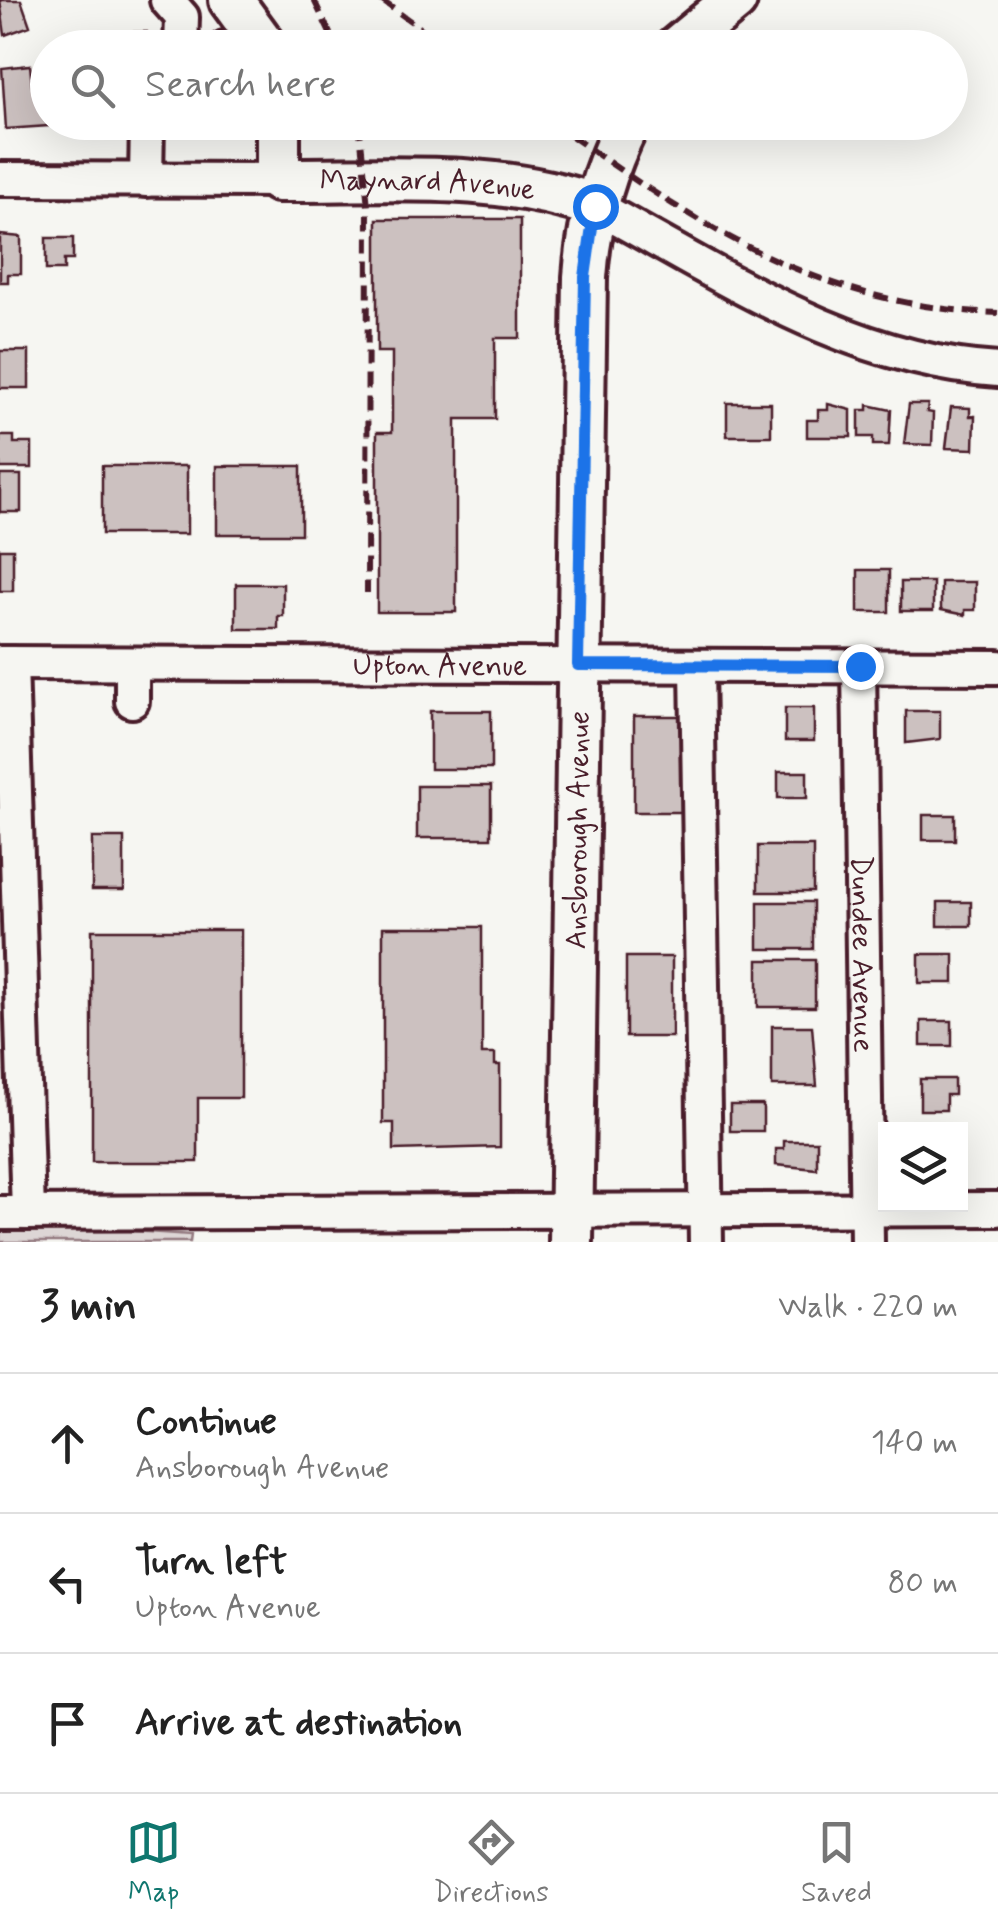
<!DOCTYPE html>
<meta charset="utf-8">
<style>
body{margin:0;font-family:Mynerve,sans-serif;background:#f2f2f2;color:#222}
.controls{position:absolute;right:30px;bottom:30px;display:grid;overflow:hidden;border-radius:0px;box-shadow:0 10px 40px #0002}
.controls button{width:90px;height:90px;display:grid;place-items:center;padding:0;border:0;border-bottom:2px solid #e0e0e0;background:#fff;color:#222;font:50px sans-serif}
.stop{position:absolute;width:30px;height:30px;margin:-22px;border:8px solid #1a73e8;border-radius:50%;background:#fff}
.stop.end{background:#1a73e8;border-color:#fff;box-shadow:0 2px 10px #0008}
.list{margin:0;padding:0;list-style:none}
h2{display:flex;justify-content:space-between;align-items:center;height:130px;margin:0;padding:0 40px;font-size:42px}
h2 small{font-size:32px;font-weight:400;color:#767676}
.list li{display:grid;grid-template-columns:65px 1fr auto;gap:30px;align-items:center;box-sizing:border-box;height:140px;padding:0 40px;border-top:2px solid #e0e0e0}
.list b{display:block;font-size:38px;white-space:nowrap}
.list p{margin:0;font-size:32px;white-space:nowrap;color:#767676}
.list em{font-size:32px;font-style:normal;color:#767676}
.icon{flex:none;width:55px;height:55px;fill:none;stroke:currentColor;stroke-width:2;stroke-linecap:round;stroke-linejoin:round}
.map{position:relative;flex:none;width:998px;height:1242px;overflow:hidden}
.search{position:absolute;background:#fff;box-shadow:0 10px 40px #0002;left:30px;right:30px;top:30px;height:110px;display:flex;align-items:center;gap:25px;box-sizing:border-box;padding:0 35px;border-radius:55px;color:#767676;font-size:38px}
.sheet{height:550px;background:#fff}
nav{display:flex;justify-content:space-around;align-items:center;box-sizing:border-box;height:140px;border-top:2px solid #e0e0e0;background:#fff;font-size:28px;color:#767676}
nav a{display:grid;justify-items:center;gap:5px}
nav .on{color:#0f766e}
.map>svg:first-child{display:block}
</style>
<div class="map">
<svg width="998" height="1242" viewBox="0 0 998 1242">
<rect width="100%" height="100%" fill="#f6f6f2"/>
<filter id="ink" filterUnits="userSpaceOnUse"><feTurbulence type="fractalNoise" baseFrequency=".01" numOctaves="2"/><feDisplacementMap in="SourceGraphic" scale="20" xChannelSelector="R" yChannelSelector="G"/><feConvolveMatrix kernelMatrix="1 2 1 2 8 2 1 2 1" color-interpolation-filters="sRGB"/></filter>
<g filter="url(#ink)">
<path fill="#ddd6d5" stroke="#947a80" stroke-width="2.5" d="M 0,1222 L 191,1235 L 190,1242 L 0,1242 Z"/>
<path fill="#ccc1c0" stroke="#4a1f2b" stroke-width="2.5" d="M 0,0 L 21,0 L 30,26 L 5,35 Z
M 88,32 L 147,32 L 151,48 L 88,48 Z
M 30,65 L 32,86 L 44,85 L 48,126 L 6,129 L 2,68 Z
M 377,219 L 520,219 L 520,338 L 495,338 L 495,419 L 456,419 L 456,612 L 377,612 L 377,432 L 392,432 L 392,352 L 377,352 Z
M 0,235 L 21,237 L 21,274 L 8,274 L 8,282 L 0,282 Z
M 46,238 L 73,238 L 73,260 L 64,260 L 64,270 L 46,270 Z
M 0,351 L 29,351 L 29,388 L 0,388 Z
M 727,403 L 771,403 L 771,436 L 727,436 Z
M 828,404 L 851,410 L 851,437 L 807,437 L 807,420 L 818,420 L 818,410 L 828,410 Z
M 909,404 L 928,404 L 927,412 L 933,413 L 932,445 L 904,444 Z
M 868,405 L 891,410 L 889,445 L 873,445 L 873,437 L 859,437 L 859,410 L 868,410 Z
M 951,407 L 970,408 L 970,416 L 975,416 L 974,449 L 946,448 Z
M 0,436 L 14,436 L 14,443 L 32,443 L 32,468 L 0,468 Z
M 102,466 L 187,466 L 187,534 L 102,534 Z
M 217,466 L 301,466 L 301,534 L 217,534 Z
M 0,475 L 21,475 L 21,512 L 0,512 Z
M 0,549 L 13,549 L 13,591 L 0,591 Z
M 858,570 L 889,570 L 889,612 L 858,612 Z
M 901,582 L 933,582 L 933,611 L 901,611 Z
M 941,582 L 975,582 L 975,610 L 965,610 L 965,615 L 941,610 Z
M 236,584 L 283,584 L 283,616 L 278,616 L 278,629 L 236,629 Z
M 785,708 L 814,708 L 814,741 L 785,741 Z
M 430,711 L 491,711 L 491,769 L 430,769 Z
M 906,711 L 940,711 L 940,739 L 906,743 Z
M 634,716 L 682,716 L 682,812 L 634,812 Z
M 778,772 L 807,772 L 807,798 L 778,798 Z
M 417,786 L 491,786 L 491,838 L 417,838 Z
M 923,815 L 955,815 L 955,840 L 923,840 Z
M 92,838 L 124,838 L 124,890 L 92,890 Z
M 758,846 L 813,846 L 813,892 L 758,892 Z
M 758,902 L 813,902 L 813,949 L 758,949 Z
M 938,902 L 971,902 L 971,926 L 938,926 Z
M 383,927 L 482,927 L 482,1054 L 495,1054 L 495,1065 L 500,1065 L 500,1147 L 394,1150 L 394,1123 L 383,1123 Z
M 92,930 L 241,930 L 241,1098 L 198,1098 L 198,1162 L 92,1162 Z
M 919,954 L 954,954 L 954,983 L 919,983 Z
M 626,957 L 672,957 L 672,1037 L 626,1037 Z
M 758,960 L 815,960 L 815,1007 L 758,1007 Z
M 921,1021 L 952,1021 L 952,1046 L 921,1046 Z
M 772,1026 L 812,1026 L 817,1086 L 772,1086 Z
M 920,1079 L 954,1079 L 954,1095 L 946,1095 L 946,1110 L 920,1110 Z
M 730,1105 L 763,1105 L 763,1131 L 730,1131 Z
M 784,1141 L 817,1141 L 817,1169 L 776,1165 L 776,1149 L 784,1149 Z"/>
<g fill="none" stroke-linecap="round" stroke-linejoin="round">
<defs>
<g id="minor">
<path d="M 167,0 L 182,17 L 181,48"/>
<path d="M 225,48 L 263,41"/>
<path d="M 0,179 L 278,180"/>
<path d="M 146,180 L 147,122"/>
<path d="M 595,206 C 722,275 849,361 998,370"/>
<path id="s1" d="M 0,663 L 998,667"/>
<path d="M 11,663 L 28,1213"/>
<path d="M 132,664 L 132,701"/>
<path d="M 697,666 L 706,1242"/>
<path id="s2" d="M 859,666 L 867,1242"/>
<path d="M 0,1213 L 998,1209"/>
</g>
<g id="major">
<path d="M 231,0 L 266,48"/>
<path d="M 677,48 L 735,0"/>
<path id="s3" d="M 278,122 L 278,180 C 383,181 495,170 595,206"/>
<path id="s4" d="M 571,1242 L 585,277 C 589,221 603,172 628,122"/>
</g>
</defs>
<use href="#minor" stroke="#4a1f2b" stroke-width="40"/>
<use href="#major" stroke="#4a1f2b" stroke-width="50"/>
<use href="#minor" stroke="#f6f6f2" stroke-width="32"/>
<use href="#major" stroke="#f6f6f2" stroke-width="42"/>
<path stroke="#4a1f2b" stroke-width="6" stroke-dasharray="15 8" stroke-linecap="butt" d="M 314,0 L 337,48
M 381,0 L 448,48
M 359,122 L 368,206 L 367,593
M 552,122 C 693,223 819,307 998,313"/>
</g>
</g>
<g fill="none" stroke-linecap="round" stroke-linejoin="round" filter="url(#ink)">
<path stroke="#1a73e8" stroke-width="12" d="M 595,206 L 585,277 L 578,665 L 860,666"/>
</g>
<g text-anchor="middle" stroke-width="9" stroke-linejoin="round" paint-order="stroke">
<g font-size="30" fill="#4a1f2b" stroke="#f6f6f2">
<text dy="10" stroke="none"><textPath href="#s3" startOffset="208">Maynard Avenue</textPath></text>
<text dy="10" stroke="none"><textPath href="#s1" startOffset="440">Upton Avenue</textPath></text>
<text dy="10" stroke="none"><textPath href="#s4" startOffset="412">Ansborough Avenue</textPath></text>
<text dy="10" stroke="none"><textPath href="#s2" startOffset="288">Dundee Avenue</textPath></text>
</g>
</g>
</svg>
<div class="controls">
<button><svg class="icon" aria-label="layers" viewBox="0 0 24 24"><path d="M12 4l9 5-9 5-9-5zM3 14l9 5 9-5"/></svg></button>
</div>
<div class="stop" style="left:595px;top:206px"></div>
<div class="stop end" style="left:860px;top:666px"></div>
<div class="search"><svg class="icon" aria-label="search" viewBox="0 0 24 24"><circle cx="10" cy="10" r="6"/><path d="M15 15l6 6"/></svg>Search here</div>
</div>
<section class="sheet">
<h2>3 min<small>Walk · 220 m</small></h2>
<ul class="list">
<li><svg class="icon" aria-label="ahead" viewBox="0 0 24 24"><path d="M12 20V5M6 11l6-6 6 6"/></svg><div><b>Continue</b><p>Ansborough Avenue</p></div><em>140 m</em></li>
<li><svg class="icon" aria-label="left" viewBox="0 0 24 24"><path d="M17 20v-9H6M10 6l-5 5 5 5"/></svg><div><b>Turn left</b><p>Upton Avenue</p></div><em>80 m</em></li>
<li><svg class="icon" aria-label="arrive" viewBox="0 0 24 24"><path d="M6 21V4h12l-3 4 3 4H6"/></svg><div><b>Arrive at destination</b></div></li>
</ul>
</section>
<nav>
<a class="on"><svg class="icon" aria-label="map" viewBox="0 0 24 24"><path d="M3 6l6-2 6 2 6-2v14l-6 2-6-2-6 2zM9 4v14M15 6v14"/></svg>Map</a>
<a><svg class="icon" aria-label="directions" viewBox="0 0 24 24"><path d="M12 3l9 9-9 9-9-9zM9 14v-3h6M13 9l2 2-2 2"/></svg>Directions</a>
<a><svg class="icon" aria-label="saved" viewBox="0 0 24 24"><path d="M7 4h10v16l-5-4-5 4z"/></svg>Saved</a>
</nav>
